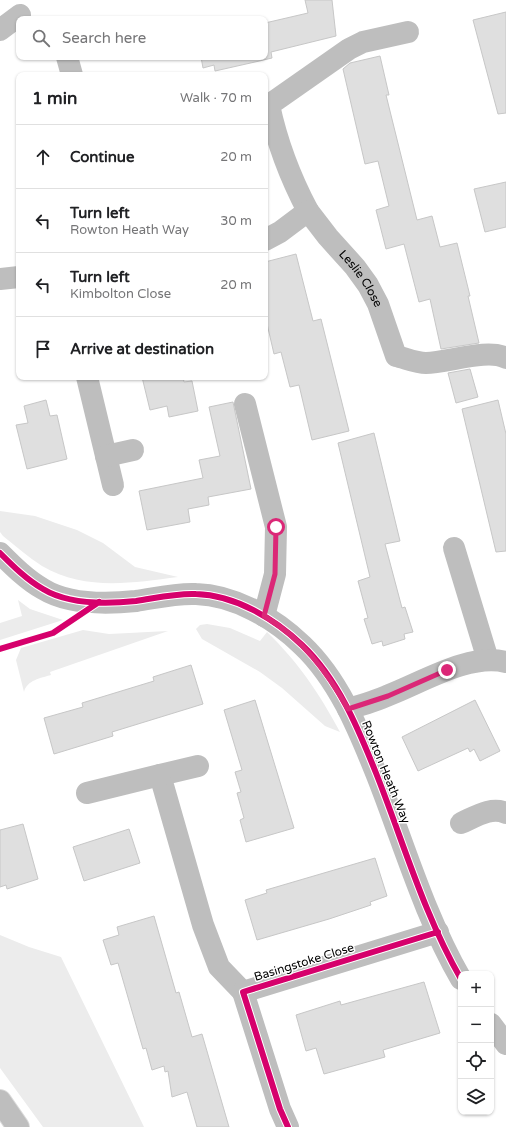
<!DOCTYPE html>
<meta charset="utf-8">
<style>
body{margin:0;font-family:"Varela Round",sans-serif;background:#f2f2f2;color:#202124}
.controls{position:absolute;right:12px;bottom:12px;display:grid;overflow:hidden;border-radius:8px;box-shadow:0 1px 3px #0004}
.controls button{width:36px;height:36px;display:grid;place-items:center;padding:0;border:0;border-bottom:1px solid #e0e0e0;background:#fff;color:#202124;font:20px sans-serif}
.stop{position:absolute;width:12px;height:12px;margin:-9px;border:3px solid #db2777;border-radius:50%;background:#fff}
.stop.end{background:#db2777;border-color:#fff;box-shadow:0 1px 4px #0008}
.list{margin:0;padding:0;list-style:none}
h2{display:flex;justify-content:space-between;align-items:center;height:52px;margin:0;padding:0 16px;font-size:17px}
h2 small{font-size:13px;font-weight:400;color:#757577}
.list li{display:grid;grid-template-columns:26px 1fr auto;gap:12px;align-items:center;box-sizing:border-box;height:64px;padding:0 16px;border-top:1px solid #e0e0e0}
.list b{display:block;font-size:15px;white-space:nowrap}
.list p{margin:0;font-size:13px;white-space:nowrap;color:#757577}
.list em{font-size:13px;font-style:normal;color:#757577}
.icon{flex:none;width:22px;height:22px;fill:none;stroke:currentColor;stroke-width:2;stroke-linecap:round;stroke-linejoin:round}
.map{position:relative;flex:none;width:506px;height:1127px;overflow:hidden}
.search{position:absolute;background:#fff;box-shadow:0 1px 3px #0004;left:16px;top:16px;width:252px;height:44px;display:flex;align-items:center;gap:10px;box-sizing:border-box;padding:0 14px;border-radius:8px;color:#757577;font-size:15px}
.panel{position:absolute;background:#fff;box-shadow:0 1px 3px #0004;left:16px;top:72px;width:252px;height:308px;border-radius:8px}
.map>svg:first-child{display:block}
</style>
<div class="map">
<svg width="506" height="1127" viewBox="0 0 506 1127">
<rect width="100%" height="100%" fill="#fff"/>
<path fill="#ececec" d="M 0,511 L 35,516 L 77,530 L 103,543 L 135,567 L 178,577 C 131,583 85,591 42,566 C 28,557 16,546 3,536 L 0,532 Z
M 18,600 L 30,609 L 63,620 L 0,640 L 0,623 L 22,616 Z
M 207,624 L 230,628 L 260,641 L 267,632 C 299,663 319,693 340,732 L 325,726 L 282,688 L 260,672 L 202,639 L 196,629 L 200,625 Z
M 83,630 L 109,634 L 168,631 L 50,672 L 51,675 C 41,678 27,680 24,692 L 16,660 L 21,648 Z
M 0,935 L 29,947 L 61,957 L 144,1127 L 43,1127 L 0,1068 Z"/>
<path fill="#dfdfdf" stroke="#c7c7c7" d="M 305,0 L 332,0 L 336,36 L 271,52 L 272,58 L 255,62 L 215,71 L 214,65 L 203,68 L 201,57 L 265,57 L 265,23 L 308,13 Z
M 506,12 L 506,113 L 498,114 L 473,20 Z
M 380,56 L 389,95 L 386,95 L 417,220 L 432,216 L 440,247 L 457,243 L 470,296 L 468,296 L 479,343 L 441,349 L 430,299 L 419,302 L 404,244 L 386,249 L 376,210 L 389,206 L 378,161 L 365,164 L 343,69 L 350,63 Z
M 506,182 L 506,227 L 485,232 L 474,189 Z
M 296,254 L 313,321 L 321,319 L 349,431 L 312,440 L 299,385 L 290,387 L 281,352 L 274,354 L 265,315 L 265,262 Z
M 470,369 L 478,397 L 456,403 L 448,373 Z
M 142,377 L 183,377 L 184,382 L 192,381 L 198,411 L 169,417 L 167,406 L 150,410 Z
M 46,400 L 50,416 L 57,415 L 67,459 L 27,469 L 16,425 L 28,423 L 24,406 Z
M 498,400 L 506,434 L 506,551 L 496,552 L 462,409 Z
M 233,402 L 251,489 L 208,497 L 209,505 L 188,509 L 190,522 L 147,530 L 139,491 L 203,478 L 199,460 L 220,456 L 209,407 Z
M 374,433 L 400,541 L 385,544 L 402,608 L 405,607 L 413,632 L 404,634 L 405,639 L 383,646 L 382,641 L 372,644 L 364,619 L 368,618 L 358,581 L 370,577 L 338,443 Z
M 191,665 L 203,704 L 112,732 L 113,736 L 54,754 L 44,718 L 83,707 L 82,703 L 154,681 L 153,677 Z
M 255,700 L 294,828 L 246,842 L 240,820 L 244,818 L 237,793 L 241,792 L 235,772 L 242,770 L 224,710 Z
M 475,700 L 500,751 L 480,761 L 474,749 L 470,752 L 468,748 L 418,771 L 402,737 Z
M 23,824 L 38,879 L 7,889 L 6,885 L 0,887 L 0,830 Z
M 129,829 L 140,863 L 84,881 L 73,847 Z
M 375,858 L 387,896 L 370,902 L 371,905 L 329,919 L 257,940 L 245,900 L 267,893 L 266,890 Z
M 154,916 L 176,993 L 179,992 L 192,1037 L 202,1034 L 229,1127 L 197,1127 L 187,1092 L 172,1097 L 168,1071 L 165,1072 L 164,1066 L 152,1070 L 146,1048 L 143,1049 L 118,963 L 111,965 L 103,940 L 119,935 L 117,927 Z
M 424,982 L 440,1033 L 383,1050 L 385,1057 L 324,1074 L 316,1048 L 306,1051 L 296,1015 L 340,1001 L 341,1005 Z"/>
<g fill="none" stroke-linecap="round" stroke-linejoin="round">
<defs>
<path id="major" d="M 0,1101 L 18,1127"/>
</defs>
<use href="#major" stroke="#dbdbdb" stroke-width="24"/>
<g stroke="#bebebe" stroke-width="22">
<path d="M 0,30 L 20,15"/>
<path d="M 67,57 L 72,75"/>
<path d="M 308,211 C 290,177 277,143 269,105 L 349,49 L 363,42 L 408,32"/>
<path id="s1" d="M 265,240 L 280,232 L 308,211 L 328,237 L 355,267 L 368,285 L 378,304 L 396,356 C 405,358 416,363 426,363 C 447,363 488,348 506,358"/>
<path d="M 0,279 L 19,277"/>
<path d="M 87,377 L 113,485"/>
<path d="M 245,404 L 276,527 L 275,574 L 264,616"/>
<path d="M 106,456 L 133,450"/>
<path d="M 454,548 L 488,660"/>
<path d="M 0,553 C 13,566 27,580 43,589 C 69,605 107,604 136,601 C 156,598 176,593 196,594 C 235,595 275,619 302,645 C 338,679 358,728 376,773 C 403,841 424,915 461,979"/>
<path d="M 348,709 C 362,705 376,701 389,695 C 423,682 469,653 506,662"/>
<path d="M 198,766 L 160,775 L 203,925 L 219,967 L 243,992"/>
<path d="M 87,793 L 160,775"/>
<path d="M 461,823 C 475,817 491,806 506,813"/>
<path d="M 491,1024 L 506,1044"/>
<path d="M 288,1127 L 280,1109 L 243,992 L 438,932"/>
</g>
<use href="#major" stroke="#bebebe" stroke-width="22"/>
<defs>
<path id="cycleway" d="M 0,553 C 13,566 27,580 43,589 C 69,605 107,604 136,601 C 156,598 176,593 196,594 C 235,595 275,619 302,645 C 338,679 358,728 376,773 C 403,841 424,915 461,979
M 0,649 L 53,633 L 99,602
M 288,1127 L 280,1109 L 243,992 L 438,932"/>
</defs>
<use href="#cycleway" stroke="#fff" stroke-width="8"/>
<use href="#cycleway" stroke="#d6006c" stroke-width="6"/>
</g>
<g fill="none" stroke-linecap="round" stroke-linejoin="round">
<path stroke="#db2777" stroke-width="5" d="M 276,527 L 275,574 L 264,616 C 302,638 327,672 348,709 L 388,696 L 447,670"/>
</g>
<g text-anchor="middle" stroke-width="3" stroke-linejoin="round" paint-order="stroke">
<g font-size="12" fill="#000" stroke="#fff">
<text dy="4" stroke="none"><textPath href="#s1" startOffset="138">Leslie Close</textPath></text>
<text transform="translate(386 772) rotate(68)" y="4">Rowton Heath Way</text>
<text transform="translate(304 962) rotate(-17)" y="4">Basingstoke Close</text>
</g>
</g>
</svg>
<div class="controls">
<button>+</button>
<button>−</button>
<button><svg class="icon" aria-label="locate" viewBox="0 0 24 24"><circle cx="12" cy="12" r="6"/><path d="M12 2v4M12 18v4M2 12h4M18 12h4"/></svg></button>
<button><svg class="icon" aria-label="layers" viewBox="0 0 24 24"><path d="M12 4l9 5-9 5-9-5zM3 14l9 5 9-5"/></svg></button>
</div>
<div class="stop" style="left:276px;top:527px"></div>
<div class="stop end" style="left:447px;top:670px"></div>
<div class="search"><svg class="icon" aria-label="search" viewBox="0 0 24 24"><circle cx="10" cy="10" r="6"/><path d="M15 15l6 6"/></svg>Search here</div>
<section class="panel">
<h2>1 min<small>Walk · 70 m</small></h2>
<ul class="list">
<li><svg class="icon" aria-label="ahead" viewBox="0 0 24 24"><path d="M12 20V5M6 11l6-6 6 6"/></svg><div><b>Continue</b></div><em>20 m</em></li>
<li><svg class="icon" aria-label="left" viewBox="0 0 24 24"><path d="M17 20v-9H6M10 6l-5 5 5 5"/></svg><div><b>Turn left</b><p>Rowton Heath Way</p></div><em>30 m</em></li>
<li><svg class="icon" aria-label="left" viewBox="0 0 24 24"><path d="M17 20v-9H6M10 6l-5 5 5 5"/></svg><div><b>Turn left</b><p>Kimbolton Close</p></div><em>20 m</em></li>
<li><svg class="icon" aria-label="arrive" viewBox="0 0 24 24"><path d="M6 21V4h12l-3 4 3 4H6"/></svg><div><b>Arrive at destination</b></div></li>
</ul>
</section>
</div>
